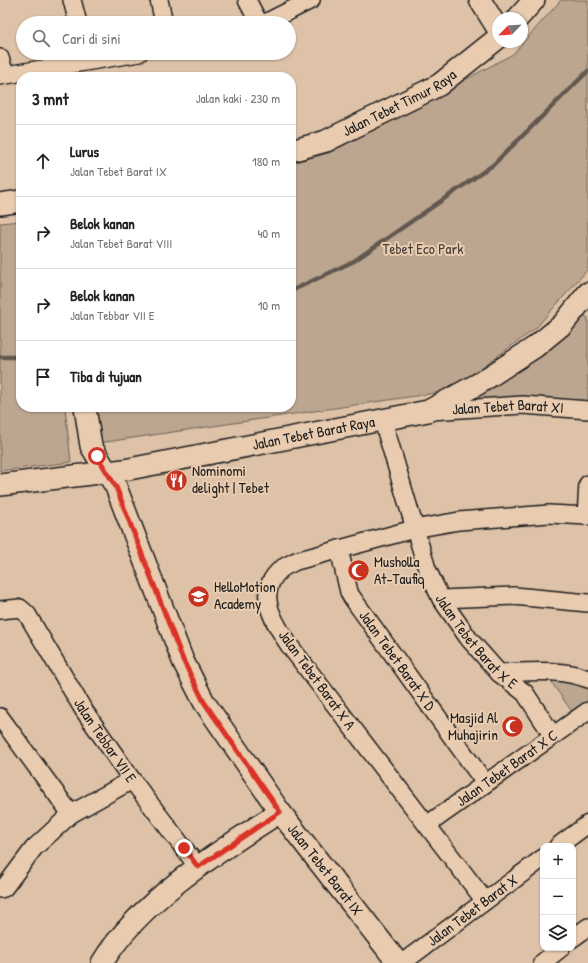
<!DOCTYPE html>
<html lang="id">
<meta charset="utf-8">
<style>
body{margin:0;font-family:"Patrick Hand",sans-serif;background:#f2f2f2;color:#222}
.controls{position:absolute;right:12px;bottom:12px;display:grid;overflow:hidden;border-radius:8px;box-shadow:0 1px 3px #0004}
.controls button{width:36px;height:36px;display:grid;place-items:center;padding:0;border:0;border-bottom:1px solid #e0e0e0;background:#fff;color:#222;font:20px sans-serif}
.compass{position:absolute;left:492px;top:12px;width:36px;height:36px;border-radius:50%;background:#fff;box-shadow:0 1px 3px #0004;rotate:245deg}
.stop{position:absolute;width:12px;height:12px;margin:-9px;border:3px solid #d93025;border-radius:50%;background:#fff}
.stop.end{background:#d93025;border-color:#fff;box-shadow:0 1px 4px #0008}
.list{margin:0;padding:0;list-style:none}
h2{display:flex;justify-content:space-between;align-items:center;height:52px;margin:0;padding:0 16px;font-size:17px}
h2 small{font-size:13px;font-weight:400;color:#767676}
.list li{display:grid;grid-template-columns:26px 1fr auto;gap:12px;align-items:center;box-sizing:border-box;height:72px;padding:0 16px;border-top:1px solid #e0e0e0}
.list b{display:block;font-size:15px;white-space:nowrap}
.list p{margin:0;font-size:13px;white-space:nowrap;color:#767676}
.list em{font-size:13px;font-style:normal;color:#767676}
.icon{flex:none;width:22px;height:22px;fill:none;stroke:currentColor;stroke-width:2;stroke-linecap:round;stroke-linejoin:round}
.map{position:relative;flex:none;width:588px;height:963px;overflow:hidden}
.search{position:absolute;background:#fff;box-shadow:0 1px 3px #0004;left:16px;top:16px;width:280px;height:44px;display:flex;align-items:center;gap:10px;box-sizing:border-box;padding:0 14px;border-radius:22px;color:#767676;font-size:15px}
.panel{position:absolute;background:#fff;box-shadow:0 1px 3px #0004;left:16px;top:72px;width:280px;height:340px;border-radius:16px}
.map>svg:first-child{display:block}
</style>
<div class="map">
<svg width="588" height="963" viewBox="0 0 588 963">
<rect width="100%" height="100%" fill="#ddc2a7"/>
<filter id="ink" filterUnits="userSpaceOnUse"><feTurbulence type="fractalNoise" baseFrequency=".025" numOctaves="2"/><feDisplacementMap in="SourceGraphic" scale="8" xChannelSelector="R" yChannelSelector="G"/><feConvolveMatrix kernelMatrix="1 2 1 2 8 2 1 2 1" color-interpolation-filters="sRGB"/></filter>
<g filter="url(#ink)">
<path fill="#bca690" stroke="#6c6156" d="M 561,0 L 588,0 L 588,269 L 535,329 L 449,391 L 99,443 L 95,407 L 291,407 L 291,163 L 329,153 L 513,54 Z
M 21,221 L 21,407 L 65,407 L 71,462 L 0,471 L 0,223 Z
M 584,316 L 588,318 L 588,404 L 463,404 Z
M 547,676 L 588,686 L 588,706 L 575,716 Z"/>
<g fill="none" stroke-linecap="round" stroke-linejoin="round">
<path stroke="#635950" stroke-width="4.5" d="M 291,291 L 354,261 L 493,165 L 588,71
M 0,357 L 21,357"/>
<defs>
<g id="minor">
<path d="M 72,0 L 78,23"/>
<path d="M 159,0 L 164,23"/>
<path d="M 247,0 L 259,23"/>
<path d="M 265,23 L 311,0"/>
<path d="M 0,58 L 5,75"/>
<path d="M 0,76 L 139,53"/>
<path id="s1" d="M 431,411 L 523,405 L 588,410"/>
<path id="s2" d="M 383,421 L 427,569 L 441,599 L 469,639 L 499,673 L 525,693 L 553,736"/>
<path d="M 586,516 L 588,484"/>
<path id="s3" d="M 339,549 L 349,592 L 351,596 L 485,783"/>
<path d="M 441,599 L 514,596 L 588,603"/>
<path id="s4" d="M 0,610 L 20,608 L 27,614 L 83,709 L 132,780 L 198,867"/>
<path d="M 499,673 C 528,672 561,668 588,679"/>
<path d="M 0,717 L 71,814"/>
<path id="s5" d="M 427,825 L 588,711"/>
<path d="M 558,846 L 588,824"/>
<path d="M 0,889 L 4,888 L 34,848 L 71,814 L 132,780"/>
<path d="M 485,901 L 289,645 C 275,623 254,594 280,570 C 284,566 291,564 296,561 L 414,529 L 459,521 L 549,514 L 588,516"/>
<path d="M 573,938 L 588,927"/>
<path id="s6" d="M 402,963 L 543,858"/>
<path d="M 542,963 L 561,948"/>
</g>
<g id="tertiary">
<path d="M 480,0 L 498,29"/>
<path d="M 518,18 L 534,0"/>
<path id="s7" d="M 291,151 L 326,141 L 439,85 L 498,38"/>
<path d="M 0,204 L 21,201"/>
<path id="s8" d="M 85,407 L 91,446 L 116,487 L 183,661 L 204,702 L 280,812 L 398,963"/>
<path id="s9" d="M 0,485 L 124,470 L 428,411 L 478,384 L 535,347 L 563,324 L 588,293"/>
<path d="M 102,963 C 140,900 219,851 280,812"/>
</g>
</defs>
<use href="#minor" stroke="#1c1c1c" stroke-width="20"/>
<use href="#tertiary" stroke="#1c1c1c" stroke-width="24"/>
<use href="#minor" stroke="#e9ccb0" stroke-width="17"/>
<use href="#tertiary" stroke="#e9ccb0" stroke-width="21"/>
</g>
</g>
<g fill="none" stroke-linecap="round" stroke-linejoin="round" filter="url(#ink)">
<path stroke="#d93025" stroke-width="5" d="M 97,456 L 116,487 L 183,660 L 204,702 L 280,812 L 198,867 L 184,848"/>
</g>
<defs>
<symbol id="restaurant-disc" viewBox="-11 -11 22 22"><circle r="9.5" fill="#c8321e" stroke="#e9ccb0"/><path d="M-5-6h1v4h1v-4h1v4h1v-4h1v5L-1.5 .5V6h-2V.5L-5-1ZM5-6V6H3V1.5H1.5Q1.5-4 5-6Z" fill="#fff"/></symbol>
<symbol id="mosque-disc" viewBox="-11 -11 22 22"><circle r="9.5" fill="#c8321e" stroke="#e9ccb0"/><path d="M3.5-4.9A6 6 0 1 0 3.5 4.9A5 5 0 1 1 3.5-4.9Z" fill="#fff"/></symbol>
<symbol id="school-disc" viewBox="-11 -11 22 22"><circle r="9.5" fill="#c8321e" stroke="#e9ccb0"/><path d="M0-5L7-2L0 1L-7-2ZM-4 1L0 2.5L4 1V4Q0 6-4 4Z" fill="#fff"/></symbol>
</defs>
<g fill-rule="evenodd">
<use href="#restaurant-disc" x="164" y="468" width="25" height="25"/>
<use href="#mosque-disc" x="346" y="558" width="25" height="25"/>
<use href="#school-disc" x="186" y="584" width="25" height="25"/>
<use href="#mosque-disc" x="500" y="714" width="25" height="25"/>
</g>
<g text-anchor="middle" stroke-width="4" stroke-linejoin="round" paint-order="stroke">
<g font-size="15" fill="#1c1c1c" stroke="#e9ccb0">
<text dy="5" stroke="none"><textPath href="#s7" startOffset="119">Jalan Tebet Timur Raya</textPath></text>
<text dy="5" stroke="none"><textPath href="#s1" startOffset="77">Jalan Tebet Barat XI</textPath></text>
<text dy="5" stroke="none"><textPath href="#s9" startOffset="318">Jalan Tebet Barat Raya</textPath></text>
<text dy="5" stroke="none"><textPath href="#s2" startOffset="243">Jalan Tebet Barat X E</textPath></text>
<text dy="5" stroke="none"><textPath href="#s3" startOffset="128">Jalan Tebet Barat X D</textPath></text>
<text transform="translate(317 680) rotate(54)" y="5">Jalan Tebet Barat X A</text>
<text dy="5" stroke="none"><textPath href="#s4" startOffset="178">Jalan Tebbar VII E</textPath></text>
<text dy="5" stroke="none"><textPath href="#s5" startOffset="98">Jalan Tebet Barat X C</textPath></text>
<text dy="5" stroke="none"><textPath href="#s8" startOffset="527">Jalan Tebet Barat IX</textPath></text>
<text dy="5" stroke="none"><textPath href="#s6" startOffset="88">Jalan Tebet Barat X</textPath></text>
</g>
<g font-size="15" fill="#443e39" stroke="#e9ccb0">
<text x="423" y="254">Tebet Eco Park</text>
</g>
<g font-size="15" fill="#1c1c1c" stroke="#e9ccb0" text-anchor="start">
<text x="192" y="476">Nominomi<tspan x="192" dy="17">delight | Tebet</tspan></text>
<text x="374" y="567">Musholla<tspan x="374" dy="17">At-Taufiq</tspan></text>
<text x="214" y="592">HelloMotion<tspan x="214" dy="17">Academy</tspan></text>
<text x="498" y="723" text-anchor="end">Masjid Al<tspan x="498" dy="17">Muhajirin</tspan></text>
</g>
</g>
</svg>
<div class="controls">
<button>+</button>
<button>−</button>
<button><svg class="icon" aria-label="layers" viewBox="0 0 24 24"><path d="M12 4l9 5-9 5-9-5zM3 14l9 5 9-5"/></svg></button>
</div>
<svg class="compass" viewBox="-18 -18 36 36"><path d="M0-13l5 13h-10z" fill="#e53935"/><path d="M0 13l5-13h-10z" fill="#767676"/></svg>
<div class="stop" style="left:97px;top:456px"></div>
<div class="stop end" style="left:184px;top:848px"></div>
<div class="search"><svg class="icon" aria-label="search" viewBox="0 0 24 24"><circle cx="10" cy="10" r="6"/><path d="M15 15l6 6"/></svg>Cari di sini</div>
<section class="panel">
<h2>3 mnt<small>Jalan kaki · 230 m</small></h2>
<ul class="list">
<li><svg class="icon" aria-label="ahead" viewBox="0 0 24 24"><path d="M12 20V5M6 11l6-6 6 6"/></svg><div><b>Lurus</b><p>Jalan Tebet Barat IX</p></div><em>180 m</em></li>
<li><svg class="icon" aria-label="right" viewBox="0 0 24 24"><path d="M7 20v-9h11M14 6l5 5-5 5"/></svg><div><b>Belok kanan</b><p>Jalan Tebet Barat VIII</p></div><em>40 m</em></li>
<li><svg class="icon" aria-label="right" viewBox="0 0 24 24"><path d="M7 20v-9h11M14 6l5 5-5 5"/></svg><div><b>Belok kanan</b><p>Jalan Tebbar VII E</p></div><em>10 m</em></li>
<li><svg class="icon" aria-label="arrive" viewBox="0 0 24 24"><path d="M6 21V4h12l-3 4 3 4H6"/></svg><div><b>Tiba di tujuan</b></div></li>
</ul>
</section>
</div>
